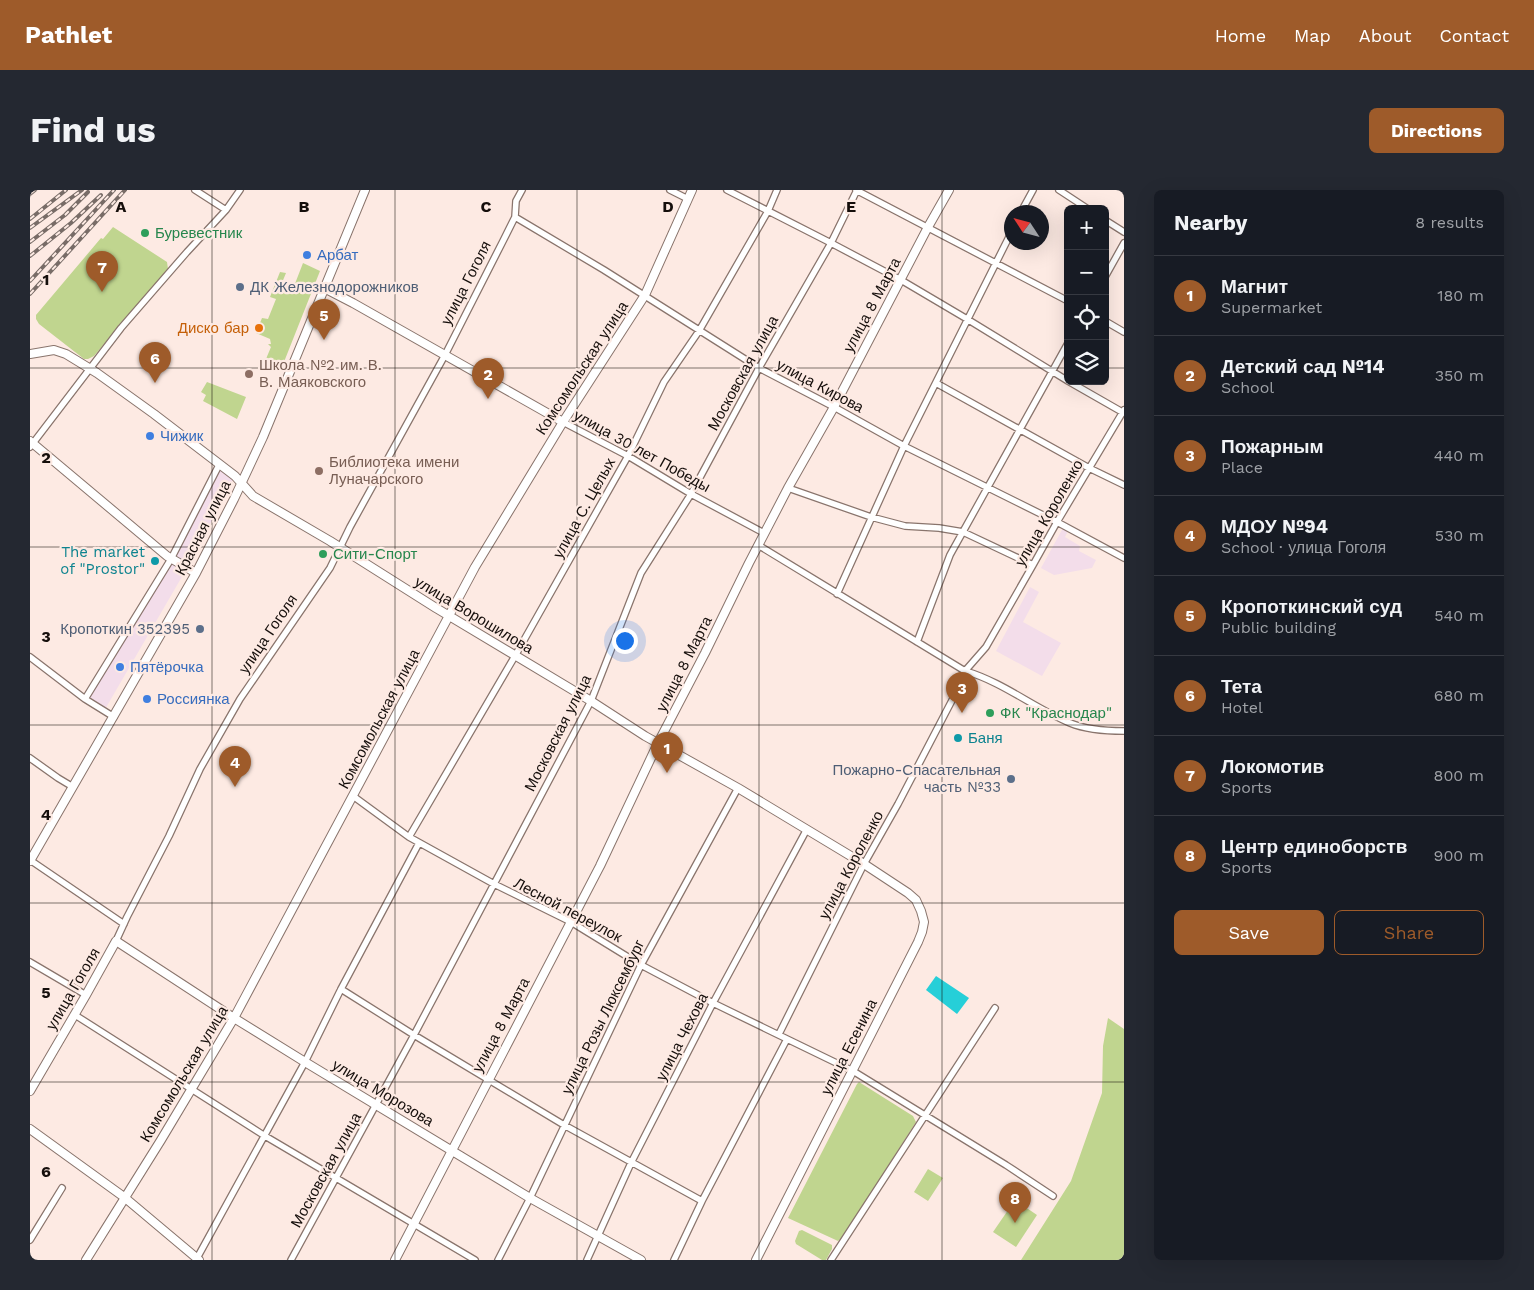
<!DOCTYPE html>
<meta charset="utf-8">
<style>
body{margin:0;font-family:"Work Sans",sans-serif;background:#242831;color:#f1f3f6}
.controls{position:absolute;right:15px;top:15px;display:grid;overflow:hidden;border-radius:8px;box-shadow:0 5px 20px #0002}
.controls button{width:45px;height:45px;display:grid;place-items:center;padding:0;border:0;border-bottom:1px solid #363941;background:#171b24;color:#f1f3f6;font:25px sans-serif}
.compass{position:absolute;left:974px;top:15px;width:45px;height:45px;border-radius:50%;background:#171b24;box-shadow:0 5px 20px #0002;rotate:306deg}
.you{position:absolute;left:594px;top:450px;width:18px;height:18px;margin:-12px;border:4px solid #fff;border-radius:50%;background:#1a73e8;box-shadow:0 0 0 8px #1a73e833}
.badge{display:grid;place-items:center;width:32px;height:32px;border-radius:50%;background:#9e5b2a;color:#fff;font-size:16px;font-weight:700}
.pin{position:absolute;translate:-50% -41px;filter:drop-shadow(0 1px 2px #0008)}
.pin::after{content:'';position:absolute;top:26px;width:18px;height:15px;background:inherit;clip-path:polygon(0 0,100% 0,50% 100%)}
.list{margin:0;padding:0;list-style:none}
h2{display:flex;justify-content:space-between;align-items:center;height:65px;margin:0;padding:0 20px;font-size:21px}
h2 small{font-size:16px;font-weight:400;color:#9ea1a6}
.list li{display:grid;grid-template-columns:32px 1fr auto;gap:15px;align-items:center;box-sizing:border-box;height:80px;padding:0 20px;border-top:1px solid #363941}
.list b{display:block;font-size:19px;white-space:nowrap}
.list p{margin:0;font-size:16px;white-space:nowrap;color:#9ea1a6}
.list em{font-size:16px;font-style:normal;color:#9ea1a6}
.actions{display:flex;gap:10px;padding:15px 20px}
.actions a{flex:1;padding:11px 0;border:1px solid #9e5b2a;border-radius:8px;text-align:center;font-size:18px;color:#9e5b2a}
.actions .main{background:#9e5b2a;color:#fff}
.icon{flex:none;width:28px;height:28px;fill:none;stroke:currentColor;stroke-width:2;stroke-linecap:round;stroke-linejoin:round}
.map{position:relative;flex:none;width:1094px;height:1070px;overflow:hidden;border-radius:8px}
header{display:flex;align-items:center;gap:30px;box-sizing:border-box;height:70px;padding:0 25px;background:#9e5b2a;color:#fff}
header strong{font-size:24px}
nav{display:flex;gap:28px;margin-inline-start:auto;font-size:18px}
.intro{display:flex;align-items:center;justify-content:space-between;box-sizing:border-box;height:120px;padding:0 30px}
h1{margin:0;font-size:35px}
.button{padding:12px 22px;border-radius:8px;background:#9e5b2a;color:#fff;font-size:18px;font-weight:700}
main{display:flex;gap:30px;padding:0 30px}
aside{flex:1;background:#171b24;border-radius:8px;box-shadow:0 5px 20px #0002}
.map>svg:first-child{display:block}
</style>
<header>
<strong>Pathlet</strong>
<nav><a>Home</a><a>Map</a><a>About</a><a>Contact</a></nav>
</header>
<div class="intro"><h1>Find us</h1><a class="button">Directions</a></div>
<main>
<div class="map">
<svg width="1094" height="1070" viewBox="0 0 1094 1070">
<rect width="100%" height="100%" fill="#fdeae3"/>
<path fill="#f3ddea" d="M 189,275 L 205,286 L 157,378 L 74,521 L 55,509 L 141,369 Z
M 1033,338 L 1038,341 L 1035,347 L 1050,356 L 1049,361 L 1066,370 L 1062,378 L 1024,385 L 1011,378 Z
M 1000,397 L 1009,402 L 993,432 L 1031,453 L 1012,486 L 966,461 Z"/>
<path fill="#c0d58f" d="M 83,37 L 137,72 L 138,79 L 64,166 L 58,169 L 54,169 L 9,134 L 6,129 L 6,125 L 71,48 L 73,49 Z
M 273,73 L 290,81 L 250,182 L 233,176 L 241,157 L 238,154 L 241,154 L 240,149 L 226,143 L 232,128 L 238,129 L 246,109 L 240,107 L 250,82 L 256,83 L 249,100 L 261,104 Z
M 177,192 L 216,207 L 207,229 L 173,211 L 176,205 L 171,202 Z
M 1078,828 L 1094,839 L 1094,1070 L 991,1070 L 1041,991 L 1072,903 L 1073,856 Z
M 829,892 L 883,926 L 886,932 L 813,1047 L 808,1051 L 758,1028 L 827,894 Z
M 898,979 L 913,988 L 898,1011 L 884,1002 Z
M 985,1010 L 1007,1025 L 986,1057 L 963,1042 Z
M 772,1040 L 802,1055 L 802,1059 L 796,1070 L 792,1070 L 766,1054 L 765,1051 L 769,1041 Z"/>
<path fill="#26cfd8" d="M 906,786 L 939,808 L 927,824 L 896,800 Z"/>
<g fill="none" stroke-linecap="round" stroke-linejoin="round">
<defs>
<path id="street" d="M 165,0 L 196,20
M 640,0 L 658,9
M 697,0 L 801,53 L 871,90 L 937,129 L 1038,191
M 826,0 L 1038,111
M 1029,0 L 1058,19
M 991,22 L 1003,0
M 485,27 L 574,80 L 729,178 L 804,217 L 874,256 L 1027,332 L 1094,368
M 1075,30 L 1094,42
M 1075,87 L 1094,53
M 1075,131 L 1094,142
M 1038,191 L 1094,223
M 906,193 L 1059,278 L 1094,295
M 533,232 L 598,266 L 661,304 L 734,343
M 0,257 L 91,138 L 157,62 L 196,20 L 210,0
M 758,298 L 841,327 L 875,336 L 909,338 L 933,342 L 1003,375
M 728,355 L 935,481 C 973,492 1004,518 1040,533 C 1057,540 1076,541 1094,541
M 807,404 L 874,256 L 982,41
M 887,452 L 920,365 L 1038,153
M 0,467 L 55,509 L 84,527
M 55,509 L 141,369 L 189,275
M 0,568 L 28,588 L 43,597
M 323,606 L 379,647 L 464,694 L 541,732 L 611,775 L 683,813 L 757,849 L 672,1011 L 644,1070
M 379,647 L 485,466 L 598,266 L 634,192 L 669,141 L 738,21 L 747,0
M 0,670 L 94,734
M 86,751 L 97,727 L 139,646 L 170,579 L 210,509 L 300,378 L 320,337 L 415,165 L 473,51 L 485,27 L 486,11 L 492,0
M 0,772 L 56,805
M 311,799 L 384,845 L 534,935 L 672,1011
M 45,825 L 235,946 L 445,1070
M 749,844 L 834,674 L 868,614 L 930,495 L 935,481 L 956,457 L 1003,375 L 1027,332 L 1094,220
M 757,849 L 823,881 L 976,975 L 1023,1006
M 0,1050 L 32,998
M 166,1070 L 275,872 L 311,799 L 389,653
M 261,1070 L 384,845 L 561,511 L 611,383 L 661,304 L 729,178 L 801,53 L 827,0
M 468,1070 L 500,1008 L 611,775 L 708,598
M 557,1070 L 601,973 L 683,813 L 777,639
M 801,1070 L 965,818"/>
<path id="secondary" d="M 294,98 L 323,113 L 533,232
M 0,164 L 24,160 L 36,164 L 67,183 L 124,224 L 205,286 L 223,306 L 300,351 L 406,418 L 561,511 L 615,546 L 708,598 L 834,674 L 878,703 L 886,710 L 891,721 L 894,732 L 892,742 L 888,752 L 726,1070
M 0,251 L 137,366 L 166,383
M 0,671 L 166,383 L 204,309 L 233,247 L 335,0
M 0,901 L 56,805 L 86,751 L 204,828 L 275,872 L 500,1008 L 611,1070
M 0,939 L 94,1007 L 169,1070
M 56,1070 L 131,950 L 204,828 L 445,377 L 533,232 L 615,105 L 662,0
M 365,1070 L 570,676 L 628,553 L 675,463 L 719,373 L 758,298 L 804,217 L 898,37 L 919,0"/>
</defs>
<use href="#street" stroke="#89746c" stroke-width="8"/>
<use href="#secondary" stroke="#89746c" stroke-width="10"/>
<use href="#street" stroke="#fff" stroke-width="5.5"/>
<use href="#secondary" stroke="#fff" stroke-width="8"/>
<defs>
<path id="rail" d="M 0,4 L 5,0
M 0,29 L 36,0
M 0,38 L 52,0
M 0,52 L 35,25 L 58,2
M 0,66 L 41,33 L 71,5
M 0,91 L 84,0
M 0,104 L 95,0"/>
</defs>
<use href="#rail" stroke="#786c67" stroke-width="4"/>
<use href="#rail" stroke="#fdeae3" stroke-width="2" stroke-dasharray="5.5" stroke-linecap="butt"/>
</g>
<path fill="none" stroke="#150e0b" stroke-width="1" stroke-opacity="0.55" d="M 182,0 L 182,1070M 365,0 L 365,1070M 547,0 L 547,1070M 729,0 L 729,1070M 912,0 L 912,1070M 0,178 L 1038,178M 1075,178 L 1094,178M 0,357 L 1094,357M 0,535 L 1094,535M 0,713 L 1094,713M 0,892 L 1094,892"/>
<g fill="#2e9e5b" stroke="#fdeae3" stroke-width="2">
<circle cx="115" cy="43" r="5"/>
<circle cx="293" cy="364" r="5"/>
<circle cx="960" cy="523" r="5"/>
</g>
<g fill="#3f7fe0" stroke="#fdeae3" stroke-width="2">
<circle cx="277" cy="65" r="5"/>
<circle cx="120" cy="246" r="5"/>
<circle cx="90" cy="477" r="5"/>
<circle cx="117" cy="509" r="5"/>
</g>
<g fill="#5c6f8a" stroke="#fdeae3" stroke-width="2">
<circle cx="210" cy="97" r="5"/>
<circle cx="170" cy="439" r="5"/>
<circle cx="981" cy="589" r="5"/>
</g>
<circle fill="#e8710a" stroke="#fdeae3" stroke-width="2" cx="229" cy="138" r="5"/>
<g fill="#8d6e63" stroke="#fdeae3" stroke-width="2">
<circle cx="219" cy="184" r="5"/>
<circle cx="289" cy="281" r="5"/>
</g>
<g fill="#0f9aa8" stroke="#fdeae3" stroke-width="2">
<circle cx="125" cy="371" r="5"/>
<circle cx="928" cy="548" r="5"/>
</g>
<g text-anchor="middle" stroke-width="4.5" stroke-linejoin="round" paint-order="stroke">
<g font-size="15" fill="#27864d" stroke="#fdeae3" text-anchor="start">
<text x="125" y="48">Буревестник</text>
<text x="303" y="369">Сити-Спорт</text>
<text x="970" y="528">ФК "Краснодар"</text>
</g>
<g font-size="15" fill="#366cbe" stroke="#fdeae3" text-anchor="start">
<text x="287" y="70">Арбат</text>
<text x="130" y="251">Чижик</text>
<text x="100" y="482">Пятёрочка</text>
<text x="127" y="514">Россиянка</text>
</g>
<g font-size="15" fill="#150e0b" stroke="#fdeae3">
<text transform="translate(436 93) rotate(-63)" y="5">улица Гоголя</text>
<text transform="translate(842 115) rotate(-62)" y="5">улица 8 Марта</text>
<text transform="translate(552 178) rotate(-57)" y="5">Комсомольская улица</text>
<text transform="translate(713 183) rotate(-61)" y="5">Московская улица</text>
<text transform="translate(790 196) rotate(28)" y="5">улица Кирова</text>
<text transform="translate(612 261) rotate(29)" y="5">улица 30 лет Победы</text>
<text transform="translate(554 318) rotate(-61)" y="5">улица С. Целых</text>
<text transform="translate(1019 323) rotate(-60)" y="5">улица Короленко</text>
<text transform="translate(173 338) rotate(-63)" y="5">Красная улица</text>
<text transform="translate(444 425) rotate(31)" y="5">улица Ворошилова</text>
<text transform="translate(238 444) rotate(-56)" y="5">улица Гоголя</text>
<text transform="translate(654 474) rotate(-63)" y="5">улица 8 Марта</text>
<text transform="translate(349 529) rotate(-62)" y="5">Комсомольская улица</text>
<text transform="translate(528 543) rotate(-63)" y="5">Московская улица</text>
<text transform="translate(821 675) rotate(-62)" y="5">улица Короленко</text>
<text transform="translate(538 720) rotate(28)" y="5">Лесной переулок</text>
<text transform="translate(43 799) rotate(-60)" y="5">улица Гоголя</text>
<text transform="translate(573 827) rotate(-64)" y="5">улица Розы Люксембург</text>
<text transform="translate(471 835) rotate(-62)" y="5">улица 8 Марта</text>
<text transform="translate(652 847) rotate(-63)" y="5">улица Чехова</text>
<text transform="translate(819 857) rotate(-63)" y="5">улица Есенина</text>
<text transform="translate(154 884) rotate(-59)" y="5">Комсомольская улица</text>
<text transform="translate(353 903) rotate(31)" y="5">улица Морозова</text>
<text transform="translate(296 980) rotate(-61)" y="5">Московская улица</text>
</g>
<g font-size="15" fill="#4e5e75" stroke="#fdeae3" text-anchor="end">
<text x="220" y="102" text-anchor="start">ДК Железнодорожников</text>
<text x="160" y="444">Кропоткин 352395</text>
<text x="971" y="585">Пожарно-Спасательная<tspan x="971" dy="17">часть №33</tspan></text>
</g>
<g font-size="15" fill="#c56008" stroke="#fdeae3" text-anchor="end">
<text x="219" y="143">Диско бар</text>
</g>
<g font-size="15" fill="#785e54" stroke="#fdeae3" text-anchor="start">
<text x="229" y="180">Школа №2 им. В.<tspan x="229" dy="17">В. Маяковского</tspan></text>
<text x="299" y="277">Библиотека имени<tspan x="299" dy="17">Луначарского</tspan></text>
</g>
<g font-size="15" fill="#0d838f" stroke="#fdeae3" text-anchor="end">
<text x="115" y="367">The market<tspan x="115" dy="17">of "Prostor"</tspan></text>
<text x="938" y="553" text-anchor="start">Баня</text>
</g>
</g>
<g font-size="16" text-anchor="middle" font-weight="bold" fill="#150e0b" stroke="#fdeae3" stroke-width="4.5" stroke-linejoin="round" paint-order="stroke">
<text x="91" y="22">A</text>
<text x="274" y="22">B</text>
<text x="456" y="22">C</text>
<text x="638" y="22">D</text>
<text x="821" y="22">E</text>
<text x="16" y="95">1</text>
<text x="16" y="273">2</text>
<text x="16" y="452">3</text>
<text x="16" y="630">4</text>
<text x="16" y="808">5</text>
<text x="16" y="987">6</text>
</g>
</svg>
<div class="controls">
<button>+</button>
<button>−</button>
<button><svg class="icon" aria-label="locate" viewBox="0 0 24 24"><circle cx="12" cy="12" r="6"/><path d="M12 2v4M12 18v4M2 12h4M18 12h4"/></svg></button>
<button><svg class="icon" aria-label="layers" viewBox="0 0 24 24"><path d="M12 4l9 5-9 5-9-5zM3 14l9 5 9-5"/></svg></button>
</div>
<svg class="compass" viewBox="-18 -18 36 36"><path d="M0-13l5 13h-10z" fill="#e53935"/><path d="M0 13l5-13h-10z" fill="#9ea1a6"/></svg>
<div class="you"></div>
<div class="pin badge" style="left:637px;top:583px">1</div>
<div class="pin badge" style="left:458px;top:209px">2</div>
<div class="pin badge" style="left:932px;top:523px">3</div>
<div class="pin badge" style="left:205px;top:597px">4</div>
<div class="pin badge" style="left:294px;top:150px">5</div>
<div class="pin badge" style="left:125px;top:193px">6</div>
<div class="pin badge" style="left:72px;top:102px">7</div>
<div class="pin badge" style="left:985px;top:1033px">8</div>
</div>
<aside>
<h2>Nearby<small>8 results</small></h2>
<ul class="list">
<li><span class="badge">1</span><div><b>Магнит</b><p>Supermarket</p></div><em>180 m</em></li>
<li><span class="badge">2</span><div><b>Детский сад №14</b><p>School</p></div><em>350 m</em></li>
<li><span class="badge">3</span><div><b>Пожарным</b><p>Place</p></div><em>440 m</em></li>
<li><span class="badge">4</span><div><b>МДОУ №94</b><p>School · улица Гоголя</p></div><em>530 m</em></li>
<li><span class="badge">5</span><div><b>Кропоткинский суд</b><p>Public building</p></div><em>540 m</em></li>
<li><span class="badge">6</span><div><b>Тета</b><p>Hotel</p></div><em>680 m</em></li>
<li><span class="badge">7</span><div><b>Локомотив</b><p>Sports</p></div><em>800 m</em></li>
<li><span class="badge">8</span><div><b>Центр единоборств</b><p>Sports</p></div><em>900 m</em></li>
</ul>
<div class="actions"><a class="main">Save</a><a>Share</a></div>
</aside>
</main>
